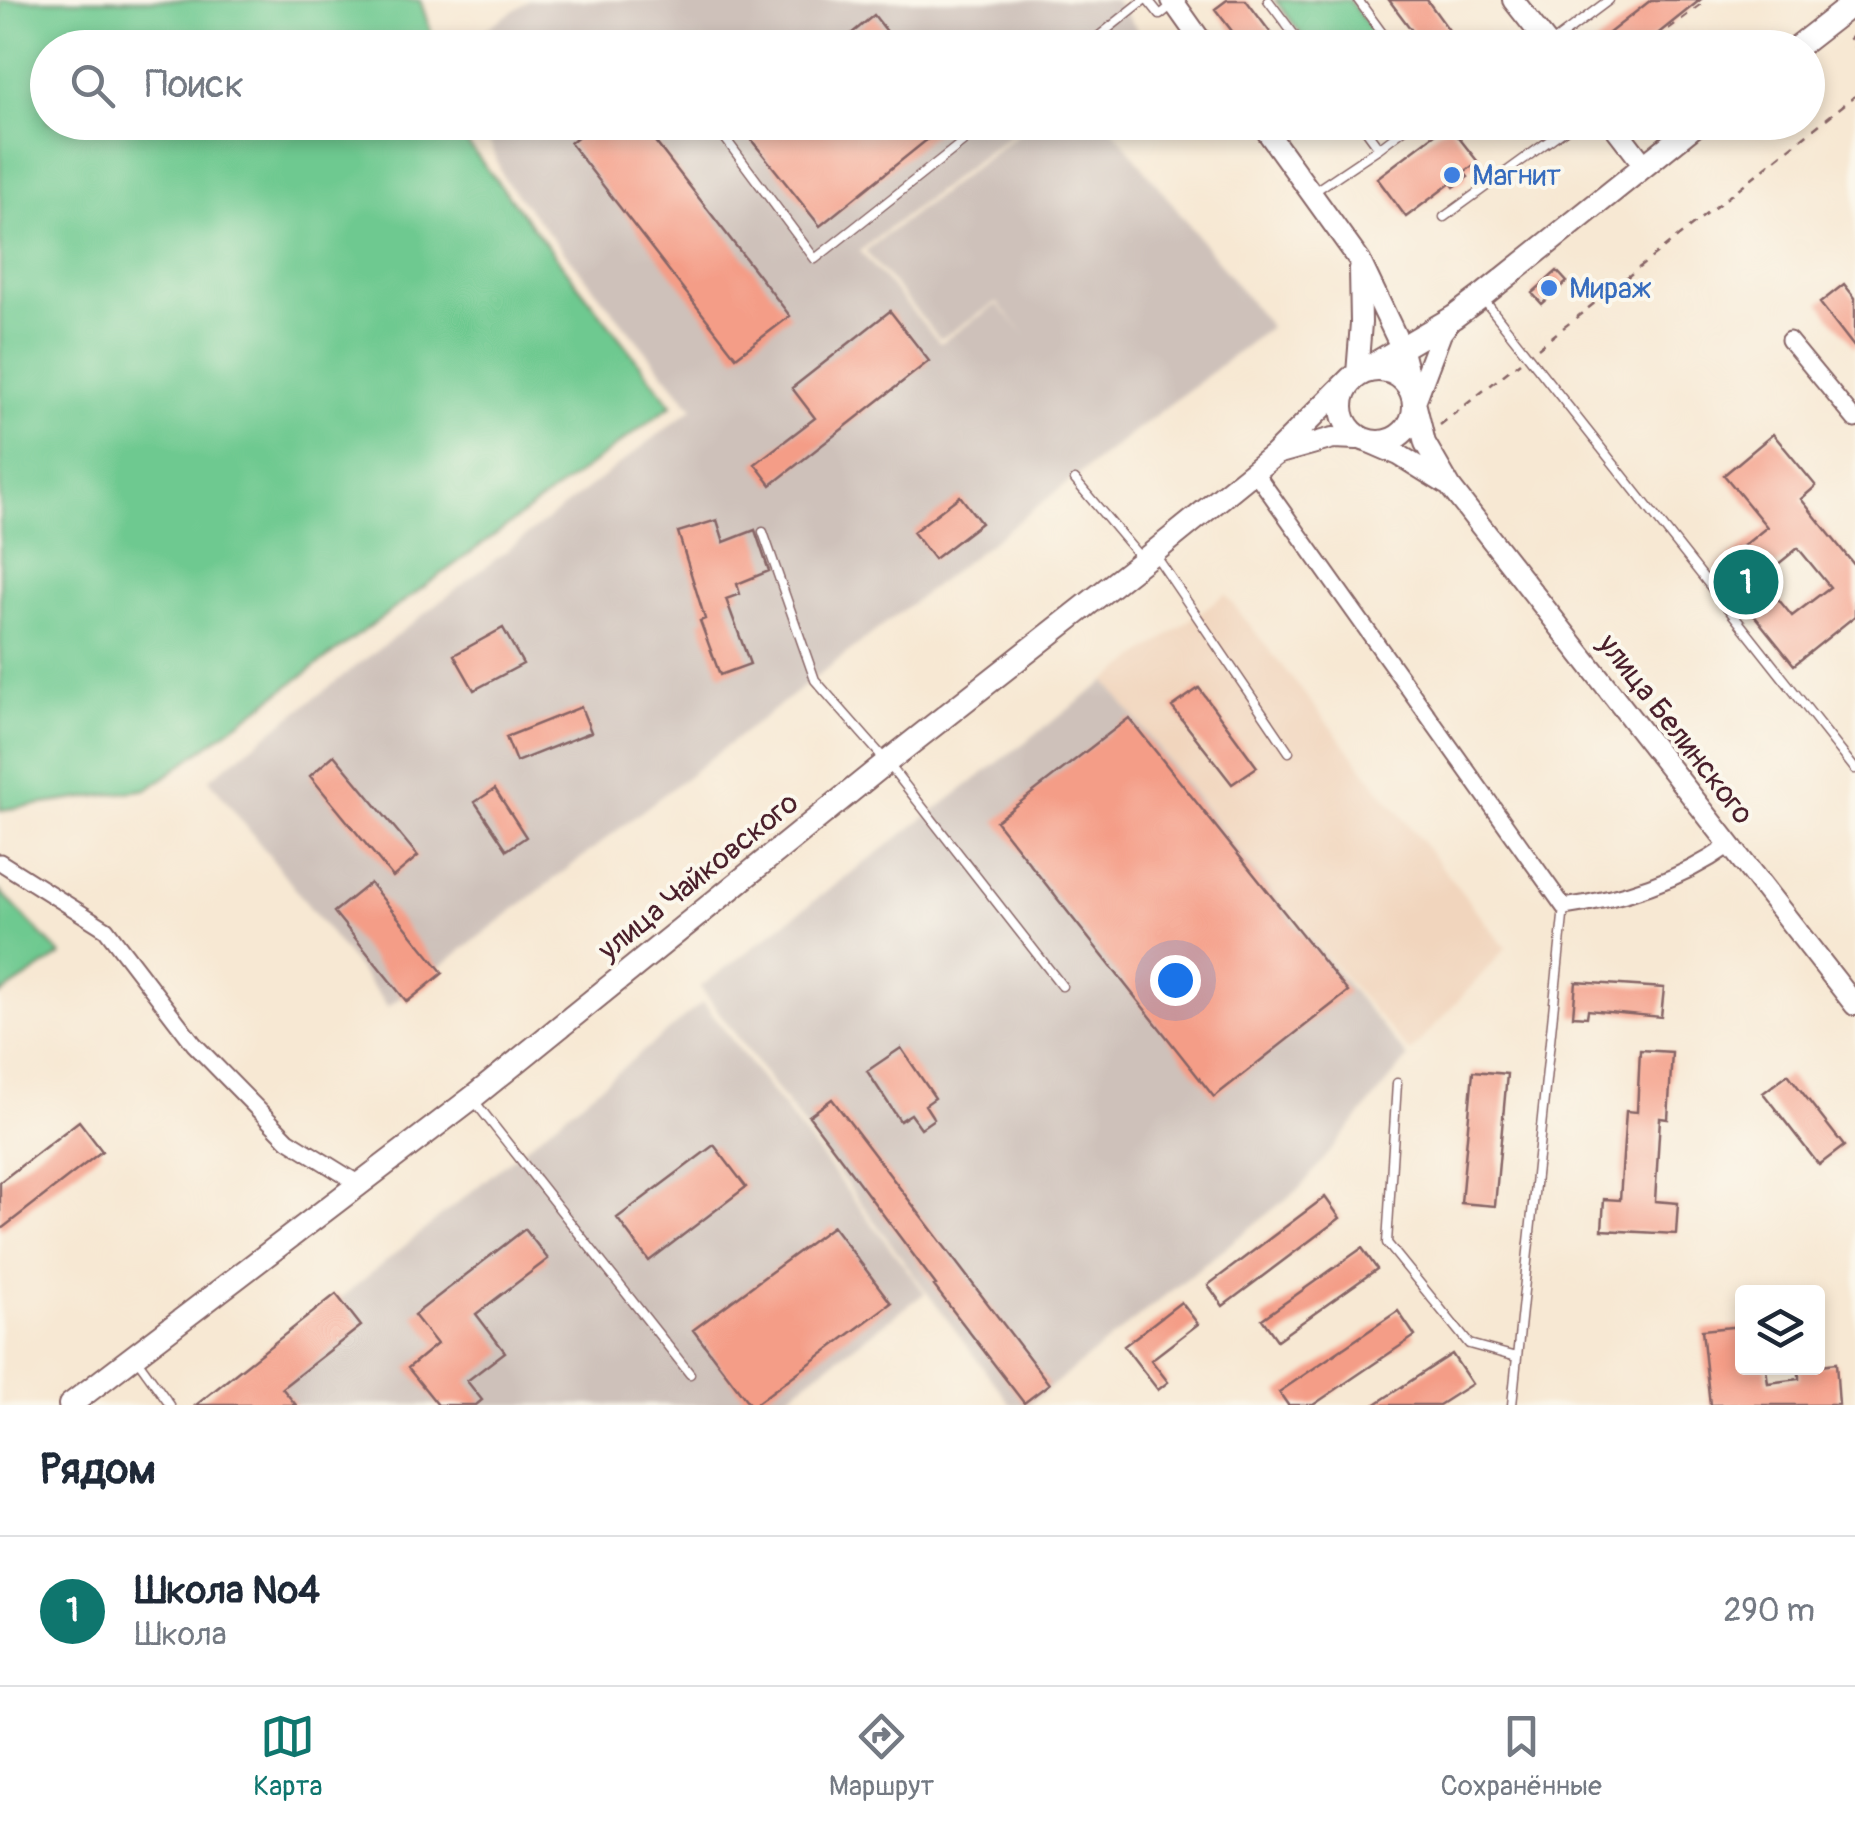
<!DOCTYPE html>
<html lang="ru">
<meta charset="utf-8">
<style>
body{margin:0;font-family:Pangolin,sans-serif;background:#f6f6f7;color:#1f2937}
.controls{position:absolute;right:30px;bottom:30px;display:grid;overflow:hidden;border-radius:10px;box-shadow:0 5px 15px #0003}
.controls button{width:90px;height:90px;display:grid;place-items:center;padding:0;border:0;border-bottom:2px solid #e0e1e3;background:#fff;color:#1f2937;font:50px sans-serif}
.you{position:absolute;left:1175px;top:980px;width:35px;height:35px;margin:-25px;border:8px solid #fff;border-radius:50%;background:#1a73e8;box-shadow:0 0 0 15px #1a73e833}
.badge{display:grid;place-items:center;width:65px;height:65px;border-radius:50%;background:#0f766e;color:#fff;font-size:32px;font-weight:700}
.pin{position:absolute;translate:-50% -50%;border:5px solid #fff;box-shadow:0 2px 10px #0006}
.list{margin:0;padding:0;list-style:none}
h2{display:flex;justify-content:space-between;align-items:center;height:130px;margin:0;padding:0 40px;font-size:42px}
h2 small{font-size:32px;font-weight:400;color:#747a83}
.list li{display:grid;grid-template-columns:65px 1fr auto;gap:30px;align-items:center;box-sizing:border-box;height:150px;padding:0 40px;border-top:2px solid #e0e1e3}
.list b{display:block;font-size:38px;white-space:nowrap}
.list p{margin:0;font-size:32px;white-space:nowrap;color:#747a83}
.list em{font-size:32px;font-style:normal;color:#747a83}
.icon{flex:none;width:55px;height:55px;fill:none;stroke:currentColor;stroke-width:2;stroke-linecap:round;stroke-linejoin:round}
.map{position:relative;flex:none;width:1855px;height:1405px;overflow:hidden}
.search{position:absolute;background:#fff;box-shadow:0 5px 15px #0003;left:30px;right:30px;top:30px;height:110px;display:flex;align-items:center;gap:25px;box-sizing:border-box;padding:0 35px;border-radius:55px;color:#747a83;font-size:38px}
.sheet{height:280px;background:#fff}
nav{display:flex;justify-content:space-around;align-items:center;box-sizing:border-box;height:140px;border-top:2px solid #e0e1e3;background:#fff;font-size:28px;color:#747a83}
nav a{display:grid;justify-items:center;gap:5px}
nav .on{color:#0f766e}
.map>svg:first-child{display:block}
</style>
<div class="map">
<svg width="1855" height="1405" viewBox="0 0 1855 1405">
<rect width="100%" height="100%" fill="#fbf7ec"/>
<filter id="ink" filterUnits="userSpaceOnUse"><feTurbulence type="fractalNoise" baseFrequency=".01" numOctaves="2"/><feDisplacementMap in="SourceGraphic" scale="20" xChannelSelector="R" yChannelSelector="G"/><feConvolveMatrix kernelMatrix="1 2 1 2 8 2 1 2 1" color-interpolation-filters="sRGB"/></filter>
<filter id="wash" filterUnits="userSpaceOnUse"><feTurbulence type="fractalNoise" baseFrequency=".0048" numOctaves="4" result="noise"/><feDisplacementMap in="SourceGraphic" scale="40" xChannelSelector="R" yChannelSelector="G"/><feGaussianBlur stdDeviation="2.25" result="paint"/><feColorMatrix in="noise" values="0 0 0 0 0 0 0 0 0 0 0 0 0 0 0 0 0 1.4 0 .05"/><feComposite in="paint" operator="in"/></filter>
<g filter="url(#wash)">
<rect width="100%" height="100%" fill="#f7e8d3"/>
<path fill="#f1d5bd" d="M 1225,594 L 1506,948 L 1410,1053 L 1271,892 L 1106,681 Z"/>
<path fill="#cec1ba" d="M 529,0 L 1115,0 L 1140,33 L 1122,48 L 458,48 Z
M 482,123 L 1025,123 L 860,251 L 940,343 L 997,304 L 1027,337 L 997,302 L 940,339 L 865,251 L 1032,123 L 1108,123 L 1270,327 L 388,1007 L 209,779 L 693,408 L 504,179 Z
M 1106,681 L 1271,892 L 1408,1058 L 1300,1188 L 1028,1405 L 1011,1405 L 700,987 Z
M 703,1002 L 925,1293 L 775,1405 L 210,1405 Z"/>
<path fill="#6ec990" stroke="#5c745e" stroke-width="2.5" d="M 0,0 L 420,0 L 436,47 L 48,48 L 48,122 L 461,123 L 467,143 L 672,405 L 148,789 L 0,810 Z
M 1275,0 L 1349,0 L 1385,47 L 1311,47 Z
M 0,891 L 61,955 L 0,995 Z"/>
<g id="blocks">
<path fill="#f49d87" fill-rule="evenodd" d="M 1227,0 L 1246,0 L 1282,48 L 1245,48 L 1215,9 Z
M 1389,0 L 1427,0 L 1462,48 L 1425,48 Z
M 1651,0 L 1700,0 L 1640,48 L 1590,48 Z
M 874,15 L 900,48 L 834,48 Z
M 596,122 L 640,122 L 790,316 L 736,357 L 570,143 Z
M 737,122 L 949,122 L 820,226 Z
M 1448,124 L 1478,162 L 1464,172 L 1468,177 L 1454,187 L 1451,183 L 1406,217 L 1377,178 Z
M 1557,271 L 1567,282 L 1542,304 L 1532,293 Z
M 1844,284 L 1855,298 L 1855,348 L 1820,303 Z
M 890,311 L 929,361 L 771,485 L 755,464 L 815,418 L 792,388 Z
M 1773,434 L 1816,486 L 1801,499 L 1855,566 L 1855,616 L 1794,665 L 1716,568 L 1767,527 L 1724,475 ZM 1798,548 L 1830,587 L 1792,616 L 1761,578 Z
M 960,496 L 981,523 L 934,559 L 913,532 Z
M 717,520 L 724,542 L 755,530 L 769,571 L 737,584 L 740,594 L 726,599 L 750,664 L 720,675 L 700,621 L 705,619 L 678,532 Z
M 503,628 L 523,664 L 474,690 L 454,655 Z
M 1199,688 L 1257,767 L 1232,784 L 1172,707 Z
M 581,707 L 591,732 L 516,762 L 506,737 Z
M 1129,718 L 1348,992 L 1214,1097 L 996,821 Z
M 334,755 L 418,856 L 393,877 L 310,776 Z
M 495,789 L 526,837 L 507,850 L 475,802 Z
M 370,883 L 443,973 L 407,1002 L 334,912 Z
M 1576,982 L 1664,988 L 1661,1017 L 1588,1010 L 1587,1017 L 1573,1016 Z
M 901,1048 L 935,1098 L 925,1105 L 934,1119 L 921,1128 L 911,1114 L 900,1121 L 867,1071 Z
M 1640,1050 L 1672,1052 L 1668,1119 L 1660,1118 L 1655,1201 L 1678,1203 L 1676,1234 L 1602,1230 L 1604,1199 L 1620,1200 L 1626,1111 L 1637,1112 Z
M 1473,1071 L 1507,1074 L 1495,1206 L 1461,1203 Z
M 1788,1074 L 1844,1146 L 1819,1165 L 1763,1093 Z
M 832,1099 L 1049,1384 L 1024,1403 L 934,1286 L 936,1285 L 809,1116 Z
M 79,1121 L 102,1151 L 0,1230 L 0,1182 Z
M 714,1145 L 746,1187 L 649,1261 L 617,1218 Z
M 1325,1197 L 1340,1218 L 1223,1306 L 1208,1285 Z
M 833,1226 L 891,1303 L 754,1405 L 750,1405 L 693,1330 Z
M 525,1229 L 548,1259 L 476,1314 L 505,1352 L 467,1381 L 482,1400 L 476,1405 L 438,1405 L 408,1368 L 437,1344 L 414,1315 Z
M 1362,1248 L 1377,1269 L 1277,1340 L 1262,1319 Z
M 336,1294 L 361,1326 L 282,1388 L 296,1405 L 196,1405 Z
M 1181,1302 L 1198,1324 L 1151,1360 L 1168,1382 L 1158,1390 L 1124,1346 Z
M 1398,1311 L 1415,1336 L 1313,1405 L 1288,1405 L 1279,1392 Z
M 1742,1326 L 1742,1368 L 1766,1368 L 1768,1383 L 1799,1379 L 1799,1368 L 1836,1363 L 1839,1405 L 1710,1405 L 1702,1330 Z
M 1452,1354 L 1472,1384 L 1439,1405 L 1374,1405 Z"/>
</g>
</g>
<g filter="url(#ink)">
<use href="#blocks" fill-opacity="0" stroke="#876566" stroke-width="2.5"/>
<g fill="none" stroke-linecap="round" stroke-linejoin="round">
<defs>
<path id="service" d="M 1148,0 L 1160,15 L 1171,6
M 1268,0 L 1304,48
M 1358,0 L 1393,48
M 1549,45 L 1609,0
M 1084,48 L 1144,0
M 713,122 L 815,259 L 988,122
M 1360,122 L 1379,148 L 1413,122
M 1312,193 L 1379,148
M 1444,217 L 1575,122
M 1484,300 L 1855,769
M 1075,480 L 1140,557
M 763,532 L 815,680 L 887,762 L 1062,986
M 1156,556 L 1289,752
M 1397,1083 L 1387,1243 L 1469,1344 L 1516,1357
M 475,1102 L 690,1374
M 136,1358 L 170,1405
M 1512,1405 L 1564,907"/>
<path id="minor" d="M 1789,340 L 1855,420
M 1254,471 L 1564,907 C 1621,899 1681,880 1728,846
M 0,862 L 106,929 L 194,1044 L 288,1140 L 359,1184"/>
<path id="tertiary" d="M 1172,0 L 1206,48
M 1513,0 L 1551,48
M 1260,122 L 1360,261 L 1401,347 L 1415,401
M 1611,122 L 1644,165
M 1357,374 L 1361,323 L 1360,268
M 1416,399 L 1441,333 L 1453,317
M 1416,406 L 1425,443 L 1451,488 L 1855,1005
M 1369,442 L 1399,455 L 1446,484
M 1276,454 L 1333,438 L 1357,439"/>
<path id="secondary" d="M 1796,48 L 1855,2
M1342 406a36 36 0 1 1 72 0a36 36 0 1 1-72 0Z
M 1357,374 L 1454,317 L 1482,296 L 1699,122
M 70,1405 L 472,1098 L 887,762 L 1153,553 L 1274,455 L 1351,378"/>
</defs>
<use href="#service" stroke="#876566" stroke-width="11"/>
<use href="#minor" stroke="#876566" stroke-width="19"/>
<use href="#tertiary" stroke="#876566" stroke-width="24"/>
<use href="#secondary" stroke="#876566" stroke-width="26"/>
<path stroke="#876566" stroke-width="2.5" stroke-dasharray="8 8" stroke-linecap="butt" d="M 1855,34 L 1849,40 L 1855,48
M 1643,48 L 1707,0
M 1538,348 L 1855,96
M 1440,425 L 1520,362"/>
<use href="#service" stroke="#fff" stroke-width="8"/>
<use href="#minor" stroke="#fff" stroke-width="15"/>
<use href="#tertiary" stroke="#fff" stroke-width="20"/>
<use href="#secondary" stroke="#fff" stroke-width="22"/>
</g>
</g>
<g fill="#3f7fe0" stroke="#fbf7ec" stroke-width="4">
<circle cx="1452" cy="175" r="10"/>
<circle cx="1549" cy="288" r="10"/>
</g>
<g text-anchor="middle" stroke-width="8" stroke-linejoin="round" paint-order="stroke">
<g font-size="30" fill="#366cbe" stroke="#fbf7ec" text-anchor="start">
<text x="1472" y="185">Магнит</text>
<text x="1569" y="298">Мираж</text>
</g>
<g font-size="30" fill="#4a1f2b" stroke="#fbf7ec">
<text transform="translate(1676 729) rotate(52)" y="10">улица Белинского</text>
<text transform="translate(698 876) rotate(-39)" y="10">улица Чайковского</text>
</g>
</g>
</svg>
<div class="controls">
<button><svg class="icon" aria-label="layers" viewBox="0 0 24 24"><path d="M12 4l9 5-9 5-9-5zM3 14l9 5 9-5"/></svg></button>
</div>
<div class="you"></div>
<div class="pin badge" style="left:1746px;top:582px">1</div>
<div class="search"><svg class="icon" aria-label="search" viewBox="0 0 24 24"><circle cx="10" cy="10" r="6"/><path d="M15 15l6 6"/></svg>Поиск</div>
</div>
<section class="sheet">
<h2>Рядом<small></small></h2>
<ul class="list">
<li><span class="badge">1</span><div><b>Школа №4</b><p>Школа</p></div><em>290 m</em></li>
</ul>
</section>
<nav>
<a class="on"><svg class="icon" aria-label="map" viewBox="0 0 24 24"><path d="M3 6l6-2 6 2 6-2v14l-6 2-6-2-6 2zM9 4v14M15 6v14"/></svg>Карта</a>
<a><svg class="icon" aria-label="directions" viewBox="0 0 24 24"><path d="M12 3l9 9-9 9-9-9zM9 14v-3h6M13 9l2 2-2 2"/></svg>Маршрут</a>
<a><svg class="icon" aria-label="saved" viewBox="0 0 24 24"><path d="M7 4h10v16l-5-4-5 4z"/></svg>Сохранённые</a>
</nav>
